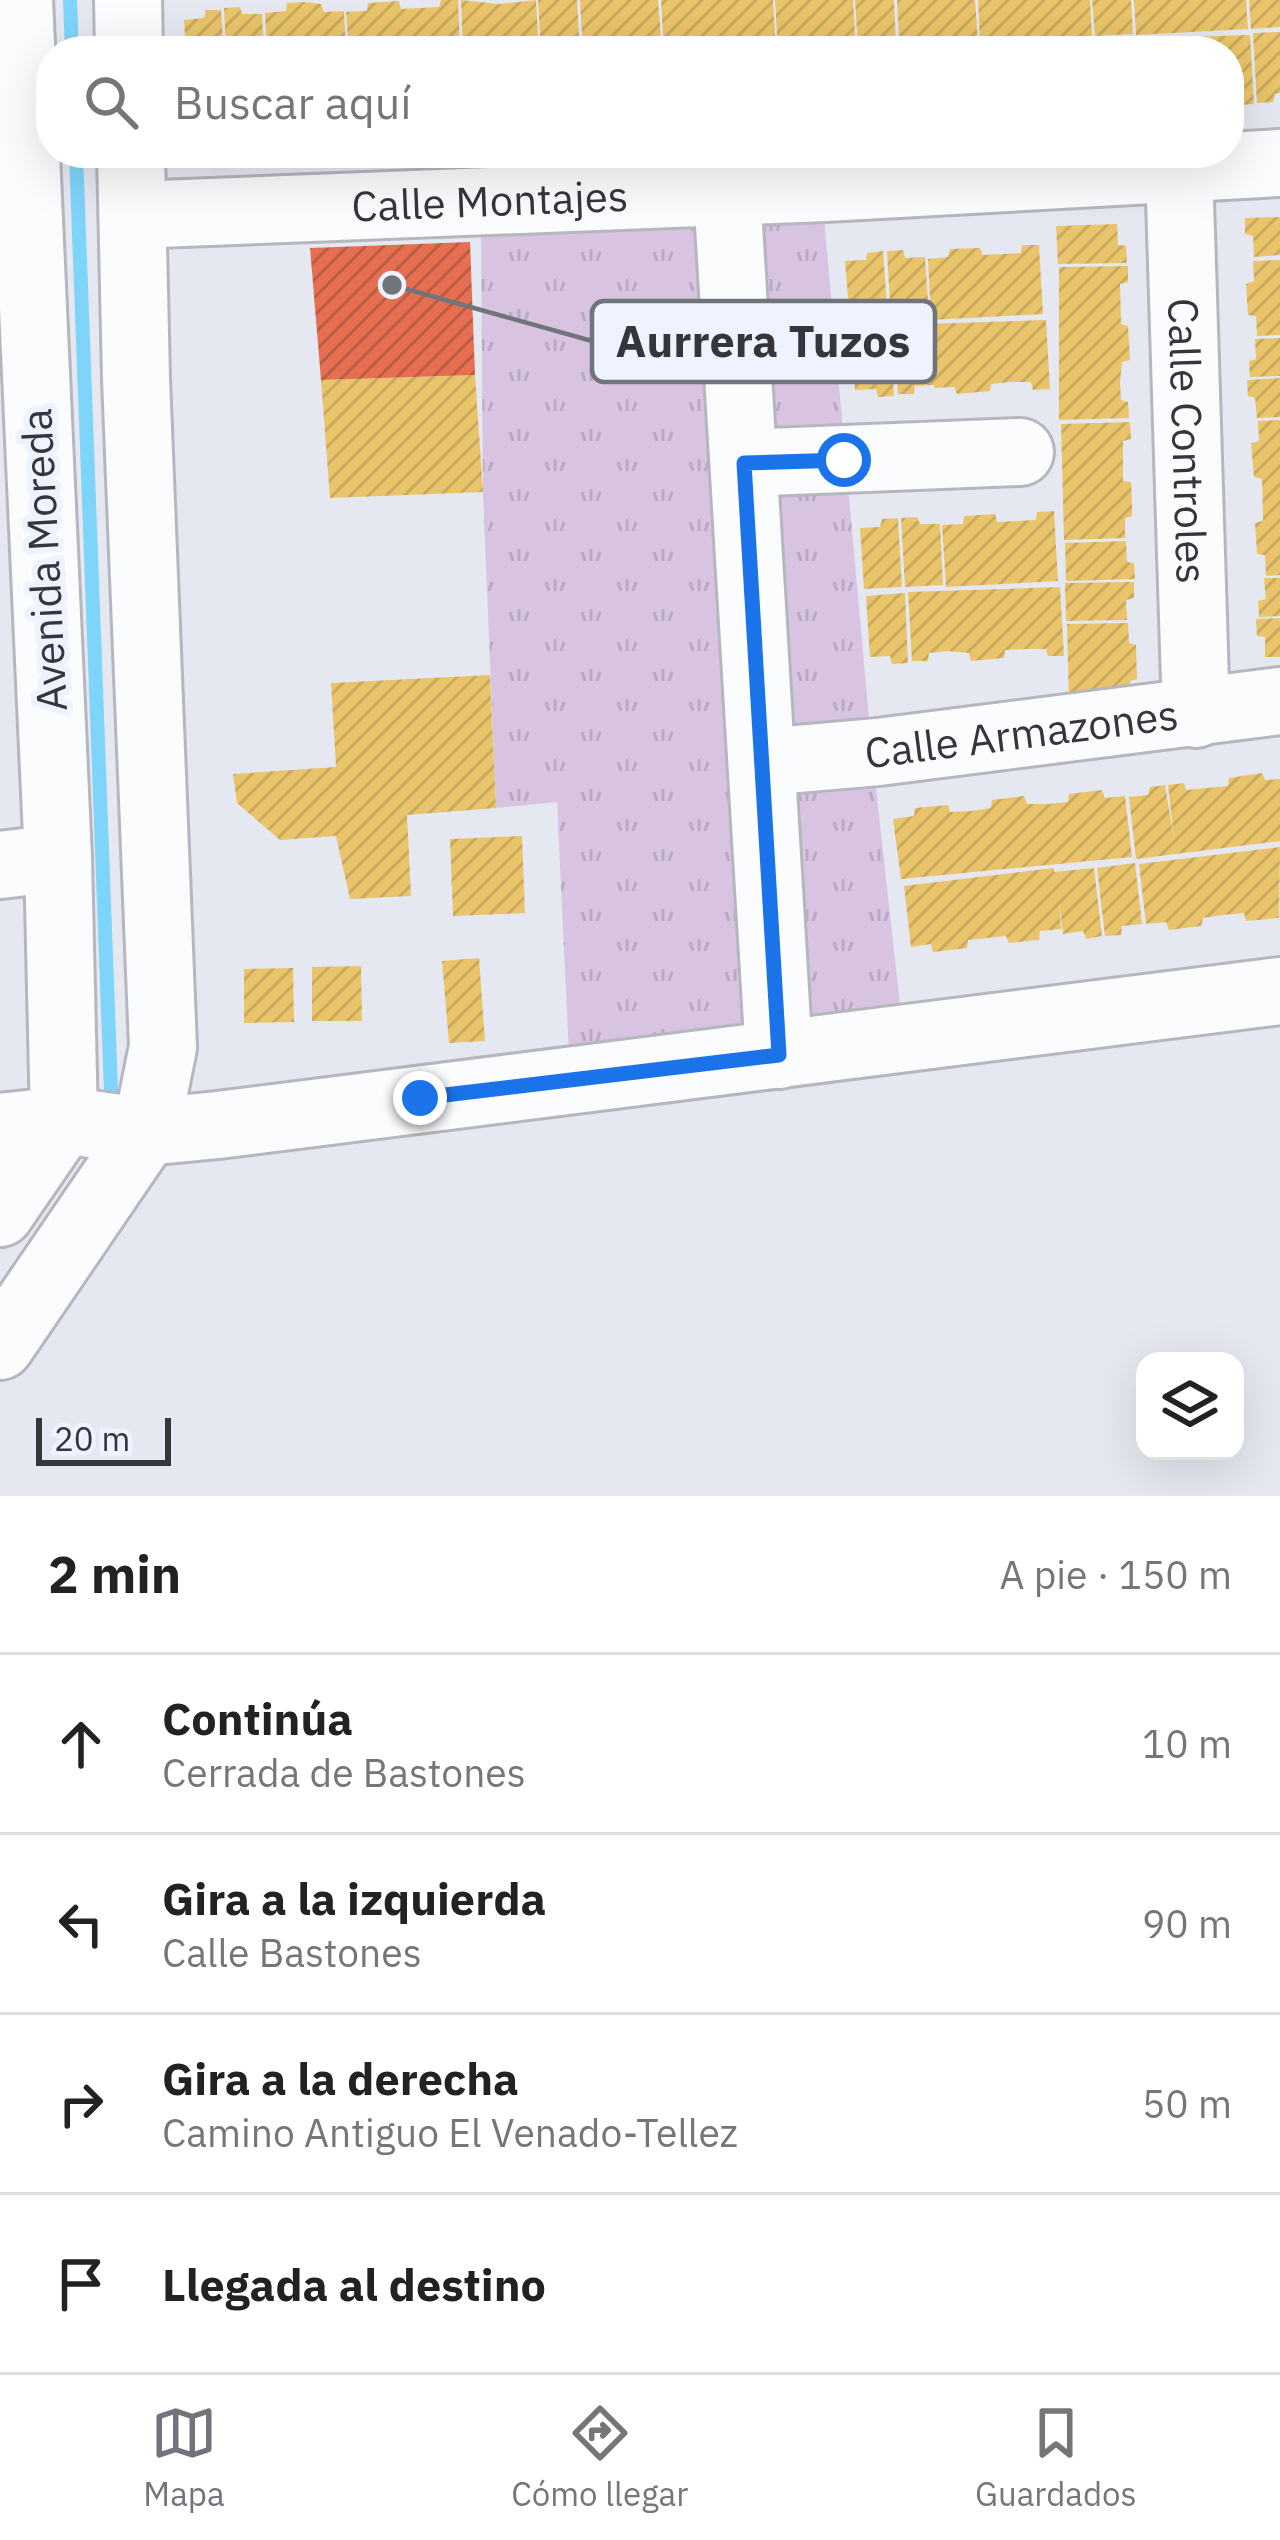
<!DOCTYPE html>
<html lang="es">
<meta charset="utf-8">
<style>
body{margin:0;font-family:"IBM Plex Sans",sans-serif;background:#f2f2f2;color:#222}
.controls{position:absolute;right:36px;bottom:36px;display:grid;overflow:hidden;border-radius:24px;box-shadow:0 12px 48px #0002}
.controls button{width:108px;height:108px;display:grid;place-items:center;padding:0;border:0;border-bottom:3px solid #e0e0e0;background:#fff;color:#222;font:60px sans-serif}
.scale{position:absolute;left:36px;bottom:30px;width:135px;box-sizing:border-box;padding-left:12px;border:6px solid #34363c;border-top:0;font-size:33px;line-height:42px;white-space:nowrap;color:#34363c;-webkit-text-stroke:9px #eff2ff;paint-order:stroke}
.stop{position:absolute;width:36px;height:36px;margin:-27px;border:9px solid #1a73e8;border-radius:50%;background:#fff}
.stop.end{background:#1a73e8;border-color:#fff;box-shadow:0 3px 12px #0008}
.list{margin:0;padding:0;list-style:none}
h2{display:flex;justify-content:space-between;align-items:center;height:156px;margin:0;padding:0 48px;font-size:51px}
h2 small{font-size:39px;font-weight:400;color:#767676}
.list li{display:grid;grid-template-columns:78px 1fr auto;gap:36px;align-items:center;box-sizing:border-box;height:180px;padding:0 48px;border-top:3px solid #e0e0e0}
.list b{display:block;font-size:45px;white-space:nowrap}
.list p{margin:0;font-size:39px;white-space:nowrap;color:#767676}
.list em{font-size:39px;font-style:normal;color:#767676}
.icon{flex:none;width:66px;height:66px;fill:none;stroke:currentColor;stroke-width:2;stroke-linecap:round;stroke-linejoin:round}
.map{position:relative;flex:none;width:1280px;height:1496px;overflow:hidden}
.search{position:absolute;background:#fff;box-shadow:0 12px 48px #0002;left:36px;right:36px;top:36px;height:132px;display:flex;align-items:center;gap:30px;box-sizing:border-box;padding:0 42px;border-radius:48px;color:#767676;font-size:45px}
.sheet{height:876px;background:#fff}
nav{display:flex;justify-content:space-around;align-items:center;box-sizing:border-box;height:168px;border-top:3px solid #e0e0e0;background:#fff;font-size:33px;color:#767676}
nav a{display:grid;justify-items:center;gap:6px}
nav .on{color:#72747b}
.map>svg:first-child{display:block}
</style>
<div class="map">
<svg width="1280" height="1496" viewBox="0 0 1280 1496">
<defs>
<pattern id="park-tufts" width="24" height="20" patternUnits="userSpaceOnUse" patternTransform="scale(3)"><rect width="24" height="20" fill="#d8c4e1"/><path d="M3 7l-1-3M5 7V3M7 7l1-3M15 17l-1-3M17 17v-4M19 17l1-3" fill="none" stroke="#baa9c2"/></pattern>
<pattern id="homes-hatch" width="6" height="6" patternUnits="userSpaceOnUse" patternTransform="scale(3)"><rect width="6" height="6" fill="#e9c46a"/><path d="M-1 1l2-2M0 6l6-6M5 7l2-2" fill="none" stroke="#c8a95d"/></pattern>
<pattern id="shops-hatch" width="6" height="6" patternUnits="userSpaceOnUse" patternTransform="scale(3)"><rect width="6" height="6" fill="#e76f51"/><path d="M-1 1l2-2M0 6l6-6M5 7l2-2" fill="none" stroke="#bc5c44"/></pattern>
</defs>
<rect width="100%" height="100%" fill="#e6e8f1"/>
<path fill="url(#park-tufts)" d="M 725,218 L 824,219 L 872,752 L 903,1031 L 570,1075 L 557,802 L 496,808 L 483,492 L 481,237 Z"/>
<path fill="url(#homes-hatch)" d="M 441,0 L 458,0 L 460,51 L 349,51 L 346,12 L 367,11 L 368,3 L 399,1 L 401,9 L 439,7 Z
M 461,0 L 499,4 L 536,0 L 539,51 L 463,51 Z
M 538,0 L 577,0 L 580,51 L 541,51 Z
M 580,0 L 658,0 L 662,51 L 583,51 Z
M 661,0 L 773,0 L 776,51 L 664,51 Z
M 775,0 L 853,0 L 856,48 L 778,51 Z
M 855,0 L 894,0 L 896,44 L 858,46 Z
M 897,0 L 975,0 L 978,41 L 899,43 Z
M 978,0 L 1090,0 L 1092,36 L 980,42 Z
M 1092,0 L 1131,0 L 1133,34 L 1095,36 Z
M 1134,0 L 1246,0 L 1248,29 L 1136,35 Z
M 1249,0 L 1280,0 L 1280,27 L 1251,29 Z
M 303,2 L 321,4 L 324,12 L 344,11 L 346,51 L 267,51 L 265,13 L 286,11 L 287,3 Z
M 240,7 L 242,14 L 262,14 L 264,51 L 226,51 L 224,8 Z
M 206,10 L 221,10 L 224,51 L 186,51 L 184,20 L 204,18 Z
M 1280,32 L 1280,93 L 1275,94 L 1273,102 L 1257,103 L 1253,33 Z
M 1250,35 L 1254,104 L 1238,105 L 1235,98 L 1229,98 L 1229,51 L 1098,51 L 1098,40 Z
M 1094,42 L 1095,51 L 991,51 L 990,47 Z
M 1280,217 L 1280,255 L 1254,257 L 1253,236 L 1245,234 L 1245,218 Z
M 1117,224 L 1118,245 L 1126,246 L 1127,263 L 1058,264 L 1056,226 Z
M 1022,245 L 1039,245 L 1043,314 L 931,320 L 928,259 L 948,257 L 950,249 L 980,248 L 983,255 L 1021,253 Z
M 903,250 L 905,258 L 925,257 L 929,318 L 891,321 L 887,251 Z
M 883,251 L 888,321 L 850,323 L 845,261 L 866,260 L 867,253 Z
M 1280,260 L 1280,335 L 1257,336 L 1256,316 L 1248,315 L 1246,284 L 1254,281 L 1253,261 Z
M 1128,266 L 1128,282 L 1120,284 L 1121,324 L 1128,326 L 1130,360 L 1122,362 L 1120,382 L 1121,400 L 1128,402 L 1129,418 L 1059,420 L 1059,267 Z
M 1046,320 L 1050,389 L 1033,390 L 1031,382 L 1011,382 L 991,384 L 990,391 L 957,394 L 954,387 L 934,388 L 934,385 L 915,386 L 914,394 L 898,394 L 893,325 Z
M 890,327 L 894,396 L 878,397 L 876,389 L 855,390 L 852,329 Z
M 1280,338 L 1280,376 L 1250,377 L 1249,361 L 1256,359 L 1255,339 Z
M 475,375 L 483,492 L 330,498 L 321,380 Z
M 1280,378 L 1280,417 L 1257,418 L 1255,398 L 1248,396 L 1247,380 Z
M 1280,420 L 1280,575 L 1266,576 L 1265,555 L 1257,554 L 1255,523 L 1263,521 L 1262,479 L 1254,477 L 1251,443 L 1259,441 L 1258,421 Z
M 1130,422 L 1131,439 L 1123,441 L 1123,481 L 1131,482 L 1132,500 L 1132,516 L 1125,518 L 1125,538 L 1064,540 L 1061,424 Z
M 1054,511 L 1058,581 L 946,587 L 942,525 L 963,524 L 964,516 L 995,514 L 997,522 L 1036,520 L 1037,512 Z
M 917,517 L 920,524 L 940,524 L 943,585 L 905,587 L 901,518 Z
M 898,518 L 902,587 L 864,589 L 860,528 L 880,527 L 882,519 Z
M 1126,541 L 1127,562 L 1134,563 L 1135,579 L 1066,581 L 1065,543 Z
M 1264,578 L 1280,578 L 1280,616 L 1259,617 L 1258,601 L 1266,599 Z
M 1134,582 L 1134,598 L 1126,600 L 1127,620 L 1066,621 L 1065,583 Z
M 1060,587 L 1064,656 L 1048,656 L 1046,649 L 1025,649 L 1005,650 L 1004,658 L 971,661 L 969,653 L 948,651 L 929,653 L 928,661 L 912,661 L 908,592 Z
M 905,593 L 908,663 L 892,664 L 890,656 L 870,657 L 866,596 Z
M 1280,618 L 1280,657 L 1265,657 L 1265,637 L 1257,636 L 1256,619 Z
M 1128,623 L 1129,643 L 1136,645 L 1137,679 L 1130,681 L 1130,702 L 1069,703 L 1067,624 Z
M 490,675 L 496,808 L 407,815 L 411,896 L 350,899 L 336,836 L 280,840 L 237,803 L 233,774 L 336,767 L 331,683 Z
M 1262,773 L 1265,780 L 1280,779 L 1280,841 L 1136,859 L 1129,797 L 1148,795 L 1150,787 L 1165,785 L 1174,839 L 1168,785 L 1184,783 L 1186,790 L 1228,786 L 1229,778 Z
M 1102,790 L 1105,798 L 1125,796 L 1132,857 L 901,879 L 893,819 L 914,816 L 915,808 L 948,805 L 950,812 L 971,811 L 991,808 L 992,800 L 1024,796 L 1027,804 L 1048,804 L 1068,802 L 1069,794 Z
M 522,836 L 525,913 L 453,916 L 450,839 Z
M 1280,847 L 1279,918 L 1246,921 L 1244,913 L 1222,915 L 1203,918 L 1201,926 L 1169,930 L 1166,922 L 1146,924 L 1139,864 Z
M 1135,863 L 1142,924 L 1122,926 L 1121,935 L 1105,936 L 1097,868 Z
M 1054,868 L 1054,872 L 1094,868 L 1102,936 L 1086,939 L 1083,931 L 1063,934 L 1059,902 L 1061,929 L 1040,931 L 1039,940 L 1009,943 L 1006,936 L 968,940 L 967,948 L 933,952 L 931,944 L 911,947 L 904,886 Z
M 479,958 L 485,1041 L 449,1043 L 442,961 Z
M 361,966 L 362,1021 L 312,1021 L 312,967 Z
M 293,968 L 294,1022 L 244,1023 L 244,969 Z"/>
<path fill="url(#shops-hatch)" d="M 470,242 L 475,375 L 321,380 L 310,248 Z"/>
<g fill="none" stroke-linecap="round" stroke-linejoin="round">
<path stroke="#7ed4f9" stroke-width="14" d="M 70,0 L 72,51
M 76,153 L 111,1091 L 107,1110"/>
<defs>
<g id="minor">
<path id="s1" d="M 1179,168 L 1196,714"/>
<path d="M 727,192 L 779,1055"/>
<path id="s2" d="M 133,215 L 826,188 L 1280,163"/>
<path d="M 744,463 L 1020,452"/>
<path id="s3" d="M 762,762 L 878,752 L 1280,701"/>
<path d="M 0,865 L 58,858"/>
<path d="M 0,1127 L 64,1120 L 146,1132 L 218,1125 L 1280,991"/>
</g>
<path id="major" d="M 128,0 L 129,51
M 0,1213 L 64,1120 L 58,858 L 19,0
M 0,1346 L 146,1132 L 163,1047 L 136,379 L 131,153"/>
</defs>
<use href="#minor" stroke="#b6b7be" stroke-width="72"/>
<use href="#major" stroke="#b6b7be" stroke-width="72"/>
<use href="#minor" stroke="#fbfcfd" stroke-width="66"/>
<use href="#major" stroke="#fbfcfd" stroke-width="66"/>
</g>
<g fill="none" stroke-linecap="round" stroke-linejoin="round">
<path stroke="#1a73e8" stroke-width="15" d="M 420,1098 L 779,1055 L 744,463 L 844,460"/>
</g>
<g text-anchor="middle" stroke-width="12" stroke-linejoin="round" paint-order="stroke">
<g font-size="42" fill="#34363c" stroke="#eff2ff">
<text dy="15" stroke="none"><textPath href="#s2" startOffset="357">Calle Montajes</textPath></text>
<text dy="15" stroke="none"><textPath href="#s1" startOffset="273">Calle Controles</textPath></text>
<text transform="translate(44 560) rotate(-93)" y="15">Avenida Moreda</text>
<text dy="15" stroke="none"><textPath href="#s3" startOffset="261">Calle Armazones</textPath></text>
</g>
</g>
<path fill="none" stroke="#72747b" stroke-width="4.5" d="M392 285L592 341"/>
<circle fill="#72747b" stroke="#eff2ff" stroke-width="4.5" cx="392" cy="285" r="12"/>
<rect fill="#eff2ff" stroke="#72747b" stroke-width="4.5" x="592" y="301" width="343" height="81" rx="12"/>
<g font-size="45" text-anchor="middle" font-weight="bold" fill="#34363c">
<text x="763" y="357">Aurrera Tuzos</text>
</g>
</svg>
<div class="controls">
<button><svg class="icon" aria-label="layers" viewBox="0 0 24 24"><path d="M12 4l9 5-9 5-9-5zM3 14l9 5 9-5"/></svg></button>
</div>
<div class="scale">20 m</div>
<div class="stop" style="left:844px;top:460px"></div>
<div class="stop end" style="left:420px;top:1098px"></div>
<div class="search"><svg class="icon" aria-label="search" viewBox="0 0 24 24"><circle cx="10" cy="10" r="6"/><path d="M15 15l6 6"/></svg>Buscar aquí</div>
</div>
<section class="sheet">
<h2>2 min<small>A pie · 150 m</small></h2>
<ul class="list">
<li><svg class="icon" aria-label="ahead" viewBox="0 0 24 24"><path d="M12 20V5M6 11l6-6 6 6"/></svg><div><b>Continúa</b><p>Cerrada de Bastones</p></div><em>10 m</em></li>
<li><svg class="icon" aria-label="left" viewBox="0 0 24 24"><path d="M17 20v-9H6M10 6l-5 5 5 5"/></svg><div><b>Gira a la izquierda</b><p>Calle Bastones</p></div><em>90 m</em></li>
<li><svg class="icon" aria-label="right" viewBox="0 0 24 24"><path d="M7 20v-9h11M14 6l5 5-5 5"/></svg><div><b>Gira a la derecha</b><p>Camino Antiguo El Venado-Tellez</p></div><em>50 m</em></li>
<li><svg class="icon" aria-label="arrive" viewBox="0 0 24 24"><path d="M6 21V4h12l-3 4 3 4H6"/></svg><div><b>Llegada al destino</b></div></li>
</ul>
</section>
<nav>
<a class="on"><svg class="icon" aria-label="map" viewBox="0 0 24 24"><path d="M3 6l6-2 6 2 6-2v14l-6 2-6-2-6 2zM9 4v14M15 6v14"/></svg>Mapa</a>
<a><svg class="icon" aria-label="directions" viewBox="0 0 24 24"><path d="M12 3l9 9-9 9-9-9zM9 14v-3h6M13 9l2 2-2 2"/></svg>Cómo llegar</a>
<a><svg class="icon" aria-label="saved" viewBox="0 0 24 24"><path d="M7 4h10v16l-5-4-5 4z"/></svg>Guardados</a>
</nav>
